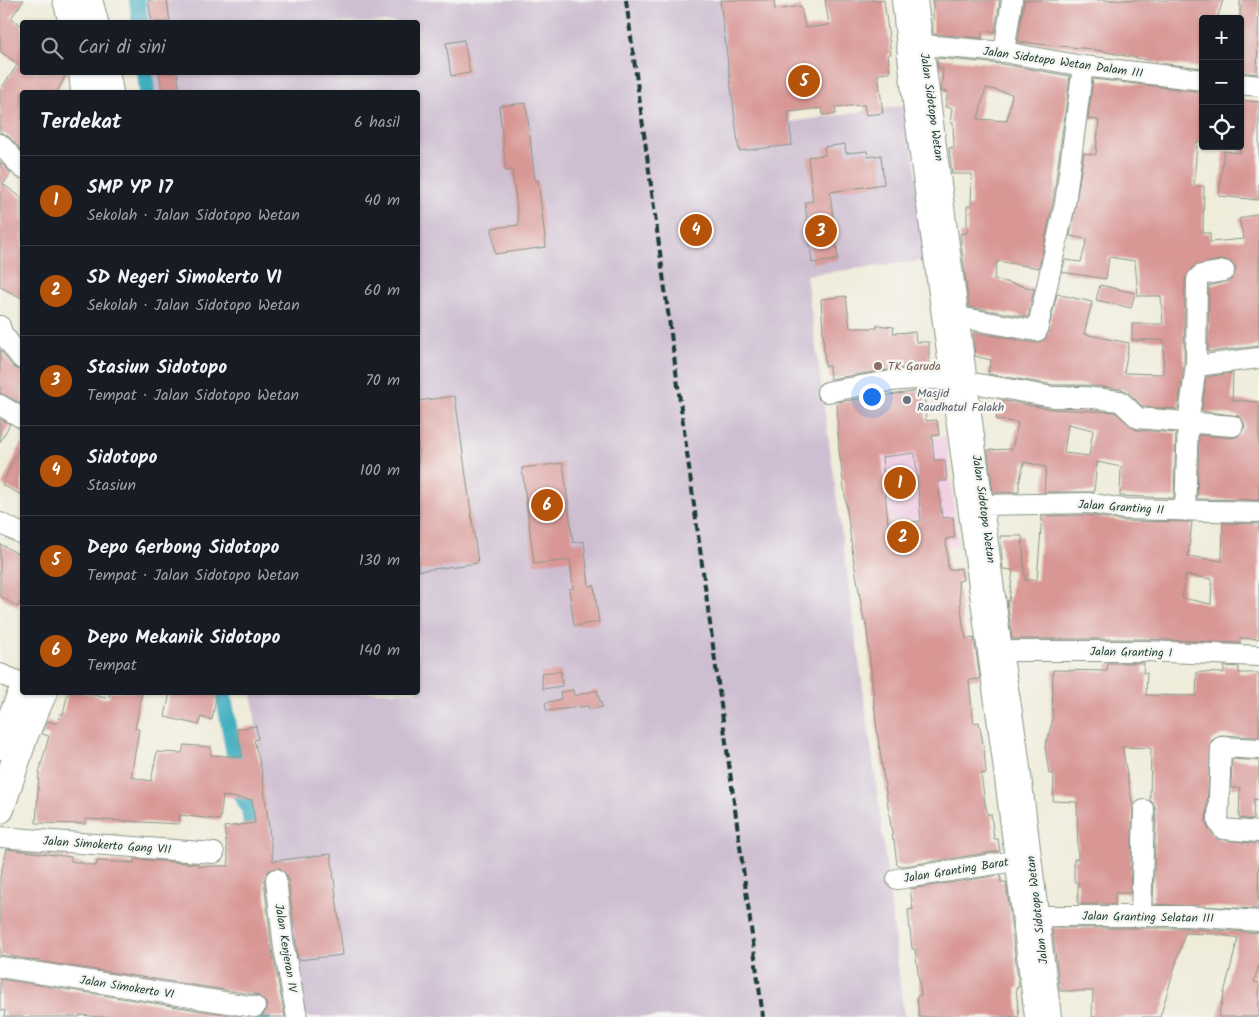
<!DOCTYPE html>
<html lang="id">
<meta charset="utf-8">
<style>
body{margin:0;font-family:Kalam,sans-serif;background:#242831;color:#f1f3f6}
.controls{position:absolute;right:15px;top:15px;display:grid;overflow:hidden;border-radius:5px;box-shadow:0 1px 4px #0004}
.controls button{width:45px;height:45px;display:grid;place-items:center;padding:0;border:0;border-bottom:1px solid #363941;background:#171b24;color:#f1f3f6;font:25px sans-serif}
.you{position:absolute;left:871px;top:396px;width:18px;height:18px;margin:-12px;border:4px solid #fff;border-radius:50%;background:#1a73e8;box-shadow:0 0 0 8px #1a73e833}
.badge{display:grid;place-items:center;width:32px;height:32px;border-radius:50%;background:#b45309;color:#fff;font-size:16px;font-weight:700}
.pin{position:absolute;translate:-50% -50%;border:2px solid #fff;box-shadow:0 1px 5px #0006}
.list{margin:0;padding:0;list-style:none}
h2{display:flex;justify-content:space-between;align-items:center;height:65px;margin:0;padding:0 20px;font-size:21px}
h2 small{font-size:16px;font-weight:400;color:#9ea1a6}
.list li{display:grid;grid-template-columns:32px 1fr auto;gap:15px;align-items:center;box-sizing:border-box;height:90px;padding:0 20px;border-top:1px solid #363941}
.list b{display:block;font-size:19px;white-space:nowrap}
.list p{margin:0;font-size:16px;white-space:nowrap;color:#9ea1a6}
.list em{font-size:16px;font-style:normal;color:#9ea1a6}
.icon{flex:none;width:28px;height:28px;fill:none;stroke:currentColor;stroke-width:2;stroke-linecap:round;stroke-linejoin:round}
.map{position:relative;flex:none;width:1259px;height:1017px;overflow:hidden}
.search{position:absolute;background:#171b24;box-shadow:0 1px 4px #0004;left:20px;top:20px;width:400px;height:55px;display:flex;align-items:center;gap:12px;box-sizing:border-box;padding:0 18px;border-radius:5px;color:#9ea1a6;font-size:19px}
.panel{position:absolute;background:#171b24;box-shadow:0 1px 4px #0004;left:20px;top:90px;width:400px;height:605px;border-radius:5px}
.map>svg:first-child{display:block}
</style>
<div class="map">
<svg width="1259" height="1017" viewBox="0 0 1259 1017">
<rect width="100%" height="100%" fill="#f6f6f2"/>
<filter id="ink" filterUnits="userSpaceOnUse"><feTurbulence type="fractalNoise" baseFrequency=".02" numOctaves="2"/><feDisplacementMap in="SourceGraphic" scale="10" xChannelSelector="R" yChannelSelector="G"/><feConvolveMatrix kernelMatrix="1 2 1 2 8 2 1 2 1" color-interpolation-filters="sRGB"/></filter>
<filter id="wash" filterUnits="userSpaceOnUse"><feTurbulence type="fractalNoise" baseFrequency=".0096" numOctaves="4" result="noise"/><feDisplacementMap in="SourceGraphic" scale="20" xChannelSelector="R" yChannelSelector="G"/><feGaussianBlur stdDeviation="1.12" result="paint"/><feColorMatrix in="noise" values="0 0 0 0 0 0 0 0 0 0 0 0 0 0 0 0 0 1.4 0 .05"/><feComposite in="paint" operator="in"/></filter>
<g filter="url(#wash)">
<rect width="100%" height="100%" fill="#efecda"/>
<path fill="#f1d0e4" d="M 946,436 L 958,546 L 920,550 L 916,519 L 889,521 L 890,535 L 846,447 Z"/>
<path fill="#cebed1" d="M 130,0 L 772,0 L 791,122 L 907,105 L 927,260 L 806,275 L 879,805 L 904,1017 L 294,1017 L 284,955 L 252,693 L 418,692 L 418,92 L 143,92 L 140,73 L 418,72 L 418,22 L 133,22 Z"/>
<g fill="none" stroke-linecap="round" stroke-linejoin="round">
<path stroke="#42afc0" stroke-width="16" d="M 137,0 L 140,22
M 145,72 L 147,92
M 223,692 L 241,794 L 249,809 L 254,846
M 256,975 L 263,1017"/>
</g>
<g id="blocks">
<path fill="#d89795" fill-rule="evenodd" d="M 0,0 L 24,0 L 11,18 L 22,26 L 22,72 L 67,72 L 57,92 L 22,92 L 22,151 L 8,136 L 0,132 L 0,90 L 18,64 L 0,51 Z
M 148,0 L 167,0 L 170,22 L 152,22 Z
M 720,0 L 774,0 L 775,10 L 801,6 L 805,28 L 829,25 L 825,0 L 884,0 L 891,54 L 888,54 L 890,73 L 878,74 L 883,113 L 866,115 L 864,105 L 835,107 L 836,114 L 823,115 L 822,108 L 788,112 L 792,145 L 739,151 Z
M 933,0 L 1000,0 L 995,32 L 982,31 L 982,38 L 933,34 Z
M 1024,0 L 1223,0 L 1217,19 L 1203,19 L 1203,68 L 1167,64 L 1091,49 L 1018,42 Z
M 1240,0 L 1259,0 L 1257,74 L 1240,72 Z
M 464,40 L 470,73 L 451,76 L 446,43 Z
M 937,58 L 1002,64 L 1070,76 L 1053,202 L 1039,268 L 997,261 L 994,279 L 1034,289 L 1028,317 L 969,307 L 960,234 L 967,233 L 967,206 L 971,206 L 972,174 L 952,174 L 949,148 L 954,147 L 953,123 L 950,123 L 952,108 L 945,107 L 948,92 L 941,91 L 943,69 L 938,68 ZM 986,88 L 1012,94 L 1007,121 L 978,119 Z
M 159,72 L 177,72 L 180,92 L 162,92 Z
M 1093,79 L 1203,92 L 1203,142 L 1197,142 L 1194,186 L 1204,186 L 1203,233 L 1210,233 L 1210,242 L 1244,239 L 1239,219 L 1259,213 L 1259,346 L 1208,352 L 1209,286 L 1231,280 L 1236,269 L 1233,263 L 1222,259 L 1193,267 L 1185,279 L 1184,365 L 1178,409 L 1143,407 L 1128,392 L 1121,389 L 1085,385 L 1054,385 L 988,374 L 991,360 L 975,356 L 973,332 L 1035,343 L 1046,339 L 1057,294 L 1092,302 L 1084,334 L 1129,343 L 1124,373 L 1163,374 L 1164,340 L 1132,340 L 1132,324 L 1163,324 L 1161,296 L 1138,296 L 1135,261 L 1109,257 L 1106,279 L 1062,272 L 1065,260 L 1081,262 L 1087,239 L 1070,236 L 1084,153 L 1095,155 L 1096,153 L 1099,120 L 1088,119 Z
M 1240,100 L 1259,102 L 1259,200 L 1219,196 L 1224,151 L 1240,153 Z
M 526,103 L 535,181 L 538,180 L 546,247 L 495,254 L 492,228 L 519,225 L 512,170 L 506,171 L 499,106 Z
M 845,144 L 846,153 L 867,151 L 868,157 L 881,155 L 884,184 L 830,192 L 838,260 L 812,263 L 805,202 L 813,201 L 808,157 L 825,155 L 824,147 Z
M 0,162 L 11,173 L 3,184 L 22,198 L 22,298 L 0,287 Z
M 1100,285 L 1135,293 L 1131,308 L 1096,300 Z
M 846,296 L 850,328 L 877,328 L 877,325 L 894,327 L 893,333 L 915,332 L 916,342 L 929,342 L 929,367 L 887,370 L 830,379 L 829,366 L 825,366 L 821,299 Z
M 0,350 L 13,367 L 22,371 L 22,404 L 0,393 Z
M 1233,373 L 1232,400 L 1259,402 L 1259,500 L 1197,499 L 1199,435 L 1232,438 L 1238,436 L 1245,427 L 1244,421 L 1239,416 L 1202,411 L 1206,377 Z
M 919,391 L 924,391 L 926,421 L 937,420 L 939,435 L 932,436 L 934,460 L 945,460 L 947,481 L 938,481 L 942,518 L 953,517 L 955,537 L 946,539 L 948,570 L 961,568 L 963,580 L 958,581 L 963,626 L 966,639 L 974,638 L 980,679 L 969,680 L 972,710 L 974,723 L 979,722 L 984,748 L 986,773 L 981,774 L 985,803 L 988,815 L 991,814 L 994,839 L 998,839 L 1000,851 L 904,866 L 897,865 L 894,840 L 893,840 L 877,731 L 866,621 L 864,621 L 853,556 L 839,450 L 837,402 ZM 915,453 L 921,521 L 888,524 L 882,457 Z
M 455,396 L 478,563 L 418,571 L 418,401 Z
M 1000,400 L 1051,409 L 1115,412 L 1136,430 L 1176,433 L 1174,498 L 1120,496 L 1121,467 L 1097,462 L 1094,492 L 1044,492 L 1046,467 L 1024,462 L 1019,484 L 1019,492 L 993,493 L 988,450 L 1012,449 L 1018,423 L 996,419 ZM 1068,424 L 1093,430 L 1089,456 L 1064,453 Z
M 0,419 L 10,424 L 0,442 Z
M 22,441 L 22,495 L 2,485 Z
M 563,463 L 573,543 L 584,541 L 589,586 L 594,585 L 599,622 L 574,626 L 569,589 L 573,588 L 570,560 L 534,564 L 522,468 Z
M 1088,515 L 1124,521 L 1192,522 L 1188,556 L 1222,561 L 1223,523 L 1259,524 L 1259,639 L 1240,638 L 1240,643 L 1145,639 L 1012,639 L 1007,600 L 1009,601 L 1013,570 L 1003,569 L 1000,536 L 1022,536 L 1025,580 L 1037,580 L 1042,516 ZM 1186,575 L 1212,579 L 1211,604 L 1182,598 Z
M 0,544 L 22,556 L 22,599 L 18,607 L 0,596 Z
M 1108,663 L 1144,663 L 1143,673 L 1147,673 L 1146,695 L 1196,696 L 1197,672 L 1224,673 L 1224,666 L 1239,667 L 1239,673 L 1259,673 L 1259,737 L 1221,735 L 1211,741 L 1206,822 L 1208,829 L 1218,839 L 1259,844 L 1258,909 L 1153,904 L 1156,810 L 1154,804 L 1150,800 L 1151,748 L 1122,747 L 1133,806 L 1130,893 L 1115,893 L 1115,904 L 1078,904 L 1078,882 L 1074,882 L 1074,859 L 1078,859 L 1077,802 L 1053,801 L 1054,774 L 1049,774 L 1045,746 L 1052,723 L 1053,670 L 1107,671 Z
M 561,671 L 562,686 L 543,689 L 541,673 Z
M 573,690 L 574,696 L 597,690 L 602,707 L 589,710 L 588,706 L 547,711 L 545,703 L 561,699 L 560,692 Z
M 68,692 L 81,692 L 105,698 L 109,697 L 110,692 L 142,692 L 135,729 L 139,729 L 131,777 L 151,781 L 157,752 L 182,753 L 184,745 L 211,747 L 211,755 L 242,757 L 237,729 L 256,726 L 258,739 L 254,740 L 262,772 L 273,861 L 331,854 L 343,955 L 298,960 L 288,877 L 280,868 L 269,870 L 264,880 L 272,950 L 285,1017 L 261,1017 L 267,1009 L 266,1003 L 257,995 L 0,955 L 0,876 L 7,849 L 71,857 L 71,861 L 96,866 L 97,861 L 134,863 L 134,859 L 198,864 L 198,866 L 229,866 L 224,827 L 255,823 L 252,800 L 223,796 L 220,820 L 180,815 L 179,824 L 85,819 L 85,824 L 36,823 L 39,773 L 49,736 L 42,734 L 47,721 L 57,724 L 60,714 L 63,714 Z
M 170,692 L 217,692 L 212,720 L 201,717 L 199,725 L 165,717 Z
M 1232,759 L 1259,761 L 1259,800 L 1254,799 L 1253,820 L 1239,818 L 1240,788 L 1231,788 Z
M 1000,875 L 1001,882 L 1006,882 L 1019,987 L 1016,988 L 1019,1017 L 919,1017 L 917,996 L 921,995 L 915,949 L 912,949 L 908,910 L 913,909 L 910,889 Z
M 1052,928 L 1188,928 L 1259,933 L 1259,964 L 1254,982 L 1259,983 L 1259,1017 L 1218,1017 L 1238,938 L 1215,934 L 1185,933 L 1160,1017 L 1092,1017 L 1093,991 L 1060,991 Z
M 0,979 L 242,1017 L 100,1017 L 80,1015 L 80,1017 L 4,1017 L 5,1011 L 0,1010 Z"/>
</g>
</g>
<g filter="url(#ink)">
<use href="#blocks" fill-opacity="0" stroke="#879487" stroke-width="1"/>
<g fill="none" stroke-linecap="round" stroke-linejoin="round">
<defs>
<path id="minor" d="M 902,0 L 914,111 L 1001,747 L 1035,1017
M 917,0 L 1002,651 L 1017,744 L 1051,1017
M 923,45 L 1004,52 L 1083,66 L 1203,80
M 1004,52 L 1012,0
M 1240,84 L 1259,86
M 0,144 L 22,168
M 1224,271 L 1201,275 L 1197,279 L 1196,366 L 1259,358
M 958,317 L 1037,331 L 1065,204 L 1083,66
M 0,326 L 2,333 L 22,359
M 967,382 L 1053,397 L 1084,397 L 1120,401 L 1138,418 L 1233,426
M 827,392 C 867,385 909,375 950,380
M 0,405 L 22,418
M 983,505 L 1089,503 L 1124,509 L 1259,512
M 1185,511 L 1188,423 L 1196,366
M 0,523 L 22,534
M 1002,651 L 1145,651 L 1259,656
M 0,674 L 22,683
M 1259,749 L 1221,747 L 1218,822 L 1223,829 L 1259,832
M 0,837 L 214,853
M 276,879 L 284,948 L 297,1017
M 897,879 L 1015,861
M 1037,916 L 1188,916 L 1259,921
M 1141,917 L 1144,810
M 0,967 L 255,1007"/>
<path id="highway" d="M 67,0 L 73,22
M 88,0 L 94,22
M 83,72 L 85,92
M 105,72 L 109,92
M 0,745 L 22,694
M 0,809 L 24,735 L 43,692"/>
</defs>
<use href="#minor" stroke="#879487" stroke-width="22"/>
<use href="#highway" stroke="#879487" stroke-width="30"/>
<use href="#minor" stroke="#fff" stroke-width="20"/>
<use href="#highway" stroke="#fff" stroke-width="28"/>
<path stroke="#1f3d34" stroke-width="4" stroke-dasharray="8 4" stroke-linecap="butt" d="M 626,0 L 763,1017"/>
</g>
</g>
<circle fill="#8d6e63" stroke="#f6f6f2" stroke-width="2" cx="878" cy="366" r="5"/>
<circle fill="#6b7280" stroke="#f6f6f2" stroke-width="2" cx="907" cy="400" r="5"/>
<g text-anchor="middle" stroke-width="5" stroke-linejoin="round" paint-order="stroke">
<g font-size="12" fill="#1f3d34" stroke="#f6f6f2">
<text transform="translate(1063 62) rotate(8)" y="4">Jalan Sidotopo Wetan Dalam III</text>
<text transform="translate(932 107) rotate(82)" y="4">Jalan Sidotopo Wetan</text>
<text transform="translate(1121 507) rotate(4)" y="4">Jalan Granting II</text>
<text transform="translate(984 509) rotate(82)" y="4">Jalan Sidotopo Wetan</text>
<text transform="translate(1131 652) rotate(1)" y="4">Jalan Granting I</text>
<text transform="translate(107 845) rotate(4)" y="4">Jalan Simokerto Gang VII</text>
<text transform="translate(956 870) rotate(-9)" y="4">Jalan Granting Barat</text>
<text transform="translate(1037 910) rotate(-97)" y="4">Jalan Sidotopo Wetan</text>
<text transform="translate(1148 917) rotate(1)" y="4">Jalan Granting Selatan III</text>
<text transform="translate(286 948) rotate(81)" y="4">Jalan Kenjeran IV</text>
<text transform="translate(127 987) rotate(9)" y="4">Jalan Simokerto VI</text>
</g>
<g font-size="12" fill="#785e54" stroke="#f6f6f2" text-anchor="start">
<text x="888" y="370">TK Garuda</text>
</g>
<g font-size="12" fill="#5b616d" stroke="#f6f6f2" text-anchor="start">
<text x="917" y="397">Masjid<tspan x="917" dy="14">Raudhatul Falakh</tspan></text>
</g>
</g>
</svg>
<div class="controls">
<button>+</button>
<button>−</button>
<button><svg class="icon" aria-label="locate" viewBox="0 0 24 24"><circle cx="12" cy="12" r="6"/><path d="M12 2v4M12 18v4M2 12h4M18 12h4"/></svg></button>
</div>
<div class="you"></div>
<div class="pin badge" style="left:900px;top:483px">1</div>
<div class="pin badge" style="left:903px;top:537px">2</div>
<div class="pin badge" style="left:821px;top:231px">3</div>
<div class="pin badge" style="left:696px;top:230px">4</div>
<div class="pin badge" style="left:804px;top:81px">5</div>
<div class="pin badge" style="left:547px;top:505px">6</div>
<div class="search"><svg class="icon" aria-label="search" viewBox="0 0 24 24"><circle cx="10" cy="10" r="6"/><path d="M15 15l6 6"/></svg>Cari di sini</div>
<section class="panel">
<h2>Terdekat<small>6 hasil</small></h2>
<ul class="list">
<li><span class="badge">1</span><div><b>SMP YP 17</b><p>Sekolah · Jalan Sidotopo Wetan</p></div><em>40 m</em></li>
<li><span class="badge">2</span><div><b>SD Negeri Simokerto VI</b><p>Sekolah · Jalan Sidotopo Wetan</p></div><em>60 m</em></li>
<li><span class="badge">3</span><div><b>Stasiun Sidotopo</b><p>Tempat · Jalan Sidotopo Wetan</p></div><em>70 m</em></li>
<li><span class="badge">4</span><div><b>Sidotopo</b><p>Stasiun</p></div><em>100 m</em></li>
<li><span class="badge">5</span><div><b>Depo Gerbong Sidotopo</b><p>Tempat · Jalan Sidotopo Wetan</p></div><em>130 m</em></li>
<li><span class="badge">6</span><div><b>Depo Mekanik Sidotopo</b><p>Tempat</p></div><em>140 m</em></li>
</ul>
</section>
</div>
